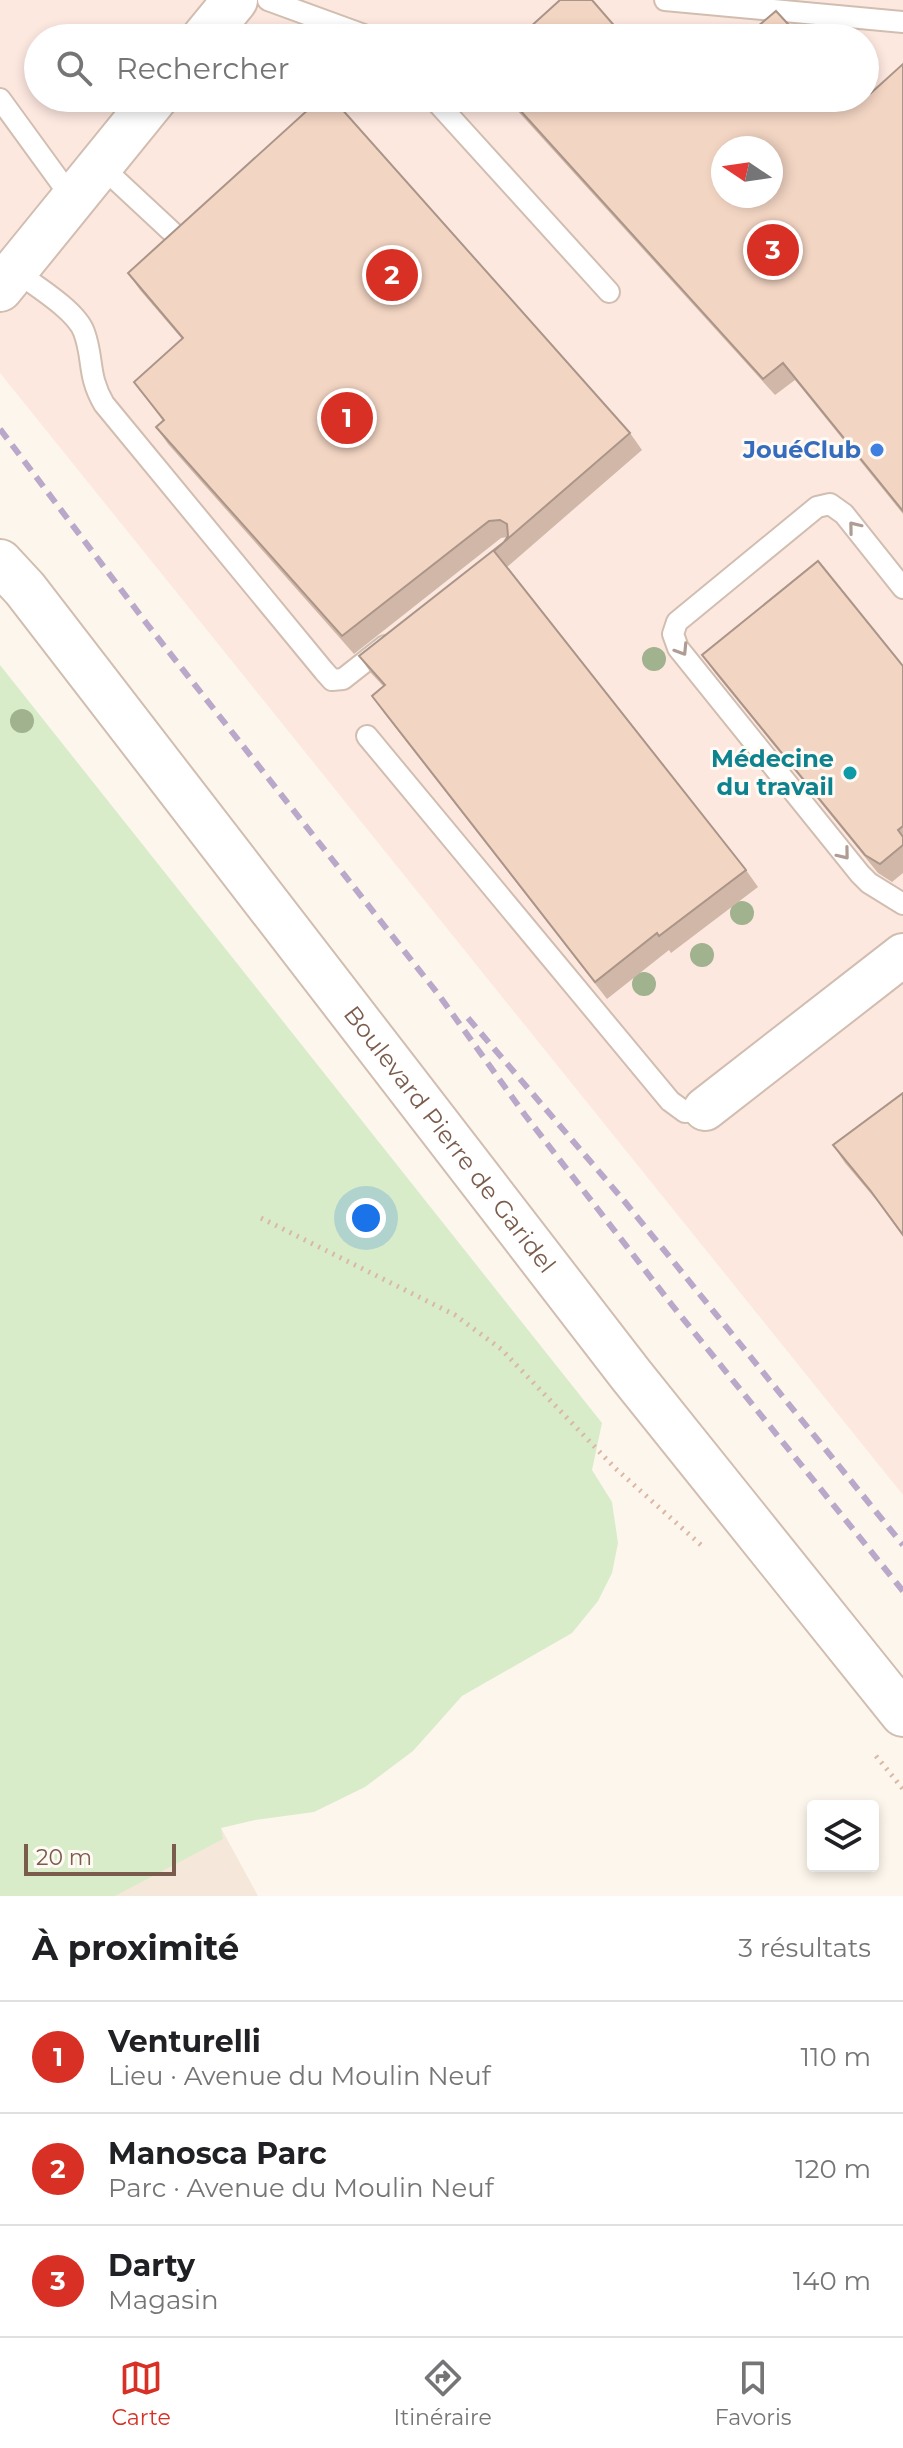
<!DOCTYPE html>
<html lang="fr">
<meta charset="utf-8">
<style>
body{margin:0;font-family:Montserrat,sans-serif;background:#f2f2f2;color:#202124}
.controls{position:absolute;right:24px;bottom:24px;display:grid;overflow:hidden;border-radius:8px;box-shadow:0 4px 12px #0003}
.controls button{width:72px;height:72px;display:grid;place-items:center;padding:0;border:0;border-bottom:2px solid #e0e0e0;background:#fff;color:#202124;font:40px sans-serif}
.compass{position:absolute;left:711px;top:136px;width:72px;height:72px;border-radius:50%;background:#fff;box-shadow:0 4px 12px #0003;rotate:283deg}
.scale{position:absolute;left:24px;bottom:20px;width:152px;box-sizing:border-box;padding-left:8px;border:4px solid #7a5c4d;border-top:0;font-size:22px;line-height:28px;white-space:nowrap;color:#7a5c4d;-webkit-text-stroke:6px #fffaf3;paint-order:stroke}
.you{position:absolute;left:366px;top:1218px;width:28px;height:28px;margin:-20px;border:6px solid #fff;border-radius:50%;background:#1a73e8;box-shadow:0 0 0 12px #1a73e833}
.badge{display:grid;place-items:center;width:52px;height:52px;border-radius:50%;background:#d93025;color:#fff;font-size:26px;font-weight:700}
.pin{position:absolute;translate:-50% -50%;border:4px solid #fff;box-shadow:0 2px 8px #0006}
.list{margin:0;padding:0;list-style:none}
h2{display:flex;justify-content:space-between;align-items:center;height:104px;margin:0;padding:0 32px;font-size:34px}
h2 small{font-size:26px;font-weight:400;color:#757577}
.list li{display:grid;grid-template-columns:52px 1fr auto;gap:24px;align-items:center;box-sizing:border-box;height:112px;padding:0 32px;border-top:2px solid #e0e0e0}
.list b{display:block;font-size:30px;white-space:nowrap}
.list p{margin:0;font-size:26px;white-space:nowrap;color:#757577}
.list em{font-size:26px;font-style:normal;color:#757577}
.icon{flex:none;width:44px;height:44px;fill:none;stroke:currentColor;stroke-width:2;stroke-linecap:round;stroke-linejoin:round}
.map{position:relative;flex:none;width:903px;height:1896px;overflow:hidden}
.search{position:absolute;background:#fff;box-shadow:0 4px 12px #0003;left:24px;right:24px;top:24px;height:88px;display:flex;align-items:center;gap:20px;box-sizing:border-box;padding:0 28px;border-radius:44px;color:#757577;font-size:30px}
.sheet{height:440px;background:#fff}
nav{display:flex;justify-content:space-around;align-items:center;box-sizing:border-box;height:112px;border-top:2px solid #e0e0e0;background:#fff;font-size:22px;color:#757577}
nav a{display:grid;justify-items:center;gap:4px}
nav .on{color:#d93025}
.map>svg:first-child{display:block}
</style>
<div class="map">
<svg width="903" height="1896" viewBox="0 0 903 1896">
<rect width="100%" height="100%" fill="#fdf6ec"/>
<path fill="#f5e8da" d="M 221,1828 L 258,1896 L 96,1896 Z"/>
<path fill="#fde8e0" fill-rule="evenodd" d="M 0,0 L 903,0 L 903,1495 L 0,373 ZM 38,38 L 865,38 L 865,98 L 38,98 ZM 723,148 L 771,148 L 771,196 L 723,196 Z"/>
<path fill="#d8ecc9" d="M 0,665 L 602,1423 L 592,1470 L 612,1502 L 618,1543 L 612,1573 L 598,1601 L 572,1633 L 462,1696 L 413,1751 L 365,1787 L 314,1812 L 255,1820 L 221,1828 L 223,1839 L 115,1896 L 0,1896 Z"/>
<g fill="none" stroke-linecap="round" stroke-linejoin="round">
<defs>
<path id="service" d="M 268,0 L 372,38
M 665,0 L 903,22
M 433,98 L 609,292
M 0,99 L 72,198
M 100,165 L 172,232
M 14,270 C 34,285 76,310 84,332 C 94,359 87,375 104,404 L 324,671 L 332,680 L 343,679 L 385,646
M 903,588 L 844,514 L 830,504 L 817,507 L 677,622 L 673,634 L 678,648 L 860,874 L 869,883 L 903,904
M 367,736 L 670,1101 L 685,1112 L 705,1109"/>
<path id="minor" d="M 705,1109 L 903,955"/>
<g id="tertiary">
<path d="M 204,38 L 235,0"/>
<path d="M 0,289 L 155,98"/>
<path id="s1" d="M 0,562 L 25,589 L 631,1375 L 903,1714"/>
</g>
</defs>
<use href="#service" stroke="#d1beb0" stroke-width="24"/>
<use href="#minor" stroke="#d1beb0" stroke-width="46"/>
<use href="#tertiary" stroke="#d1beb0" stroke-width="48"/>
<path stroke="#d9b8a5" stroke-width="5" stroke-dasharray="2 6" stroke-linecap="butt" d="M 261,1218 L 455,1315 L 501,1349 L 615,1468 L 701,1545
M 876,1756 L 903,1789"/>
<use href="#service" stroke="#fff" stroke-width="20"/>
<use href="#minor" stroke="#fff" stroke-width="42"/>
<use href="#tertiary" stroke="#fff" stroke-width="44"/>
<path stroke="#b9a8c9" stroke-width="6" stroke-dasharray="12 8" stroke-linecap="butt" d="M 0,429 L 147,624 L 438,994 L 525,1115 L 672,1305 L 903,1591
M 468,1018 L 625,1202 L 903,1545"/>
</g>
<g fill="#a0b28e">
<circle cx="654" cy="659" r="12"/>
<circle cx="22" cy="721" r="12"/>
<circle cx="742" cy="913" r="12"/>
<circle cx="702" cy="955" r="12"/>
<circle cx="644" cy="984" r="12"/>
</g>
<path fill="#d1b7a8" d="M 903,64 L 903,514 L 795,380 L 775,395 L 506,98 L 865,98 Z
M 128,273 L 630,433 L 642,450 L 507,567 L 746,870 L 758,887 L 671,953 L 669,950 L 607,999 L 384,713 L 372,696 L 384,687 L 371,673 L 359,656 L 504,542 L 507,537 L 501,538 L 354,654 L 168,444 L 156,427 L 163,421 L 134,382 L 182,339 L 140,290 Z
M 702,655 L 903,666 L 903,873 L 892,882 L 878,873 L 715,673 Z
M 903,1093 L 883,1208 L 845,1163 L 833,1145 Z"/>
<path fill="#f3d5c3" stroke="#aa9588" stroke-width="2" fill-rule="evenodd" d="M 560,0 L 592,0 L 625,38 L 518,38 Z
M 776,11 L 801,38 L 744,38 Z
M 903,64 L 903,511 L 783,363 L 763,379 L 509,98 L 865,98 L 865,85 L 871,93 ZM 723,148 L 771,148 L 771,196 L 723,196 Z
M 321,98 L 332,98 L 630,433 L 504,542 L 508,536 L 507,524 L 500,520 L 489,521 L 342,636 L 156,427 L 164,420 L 134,382 L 183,338 L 128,273 Z
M 504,542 L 494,551 L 746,870 L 659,936 L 657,933 L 595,982 L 372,696 L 385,685 L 359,656 Z
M 818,561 L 903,666 L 903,826 L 898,830 L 903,837 L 903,845 L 880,864 L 865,855 L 702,655 Z
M 903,1093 L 903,1235 L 870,1190 L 833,1145 Z"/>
<defs><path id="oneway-chevron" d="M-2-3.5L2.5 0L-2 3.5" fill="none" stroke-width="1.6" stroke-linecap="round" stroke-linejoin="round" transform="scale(2)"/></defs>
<g stroke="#af9d94">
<use href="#oneway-chevron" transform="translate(854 527) rotate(-129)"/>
<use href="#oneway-chevron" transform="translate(682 650) rotate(58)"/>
<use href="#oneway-chevron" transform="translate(844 854) rotate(51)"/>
</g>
<circle fill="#3f7fe0" stroke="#fffaf3" stroke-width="3" cx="877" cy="450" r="8"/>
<circle fill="#0f9aa8" stroke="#fffaf3" stroke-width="3" cx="850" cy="773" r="8"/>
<g text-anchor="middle" stroke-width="6" stroke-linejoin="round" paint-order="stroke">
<g font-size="24" font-weight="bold" fill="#366cbe" stroke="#fffaf3" text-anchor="end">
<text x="861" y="458">JouéClub</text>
</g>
<g font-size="24" font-weight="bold" fill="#0d838f" stroke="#fffaf3" text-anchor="end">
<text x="834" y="767">Médecine<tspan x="834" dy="28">du travail</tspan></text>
</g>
<g font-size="24" fill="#7a5c4d" stroke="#fffaf3">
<text dy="8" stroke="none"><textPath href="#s1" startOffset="732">Boulevard Pierre de Garidel</textPath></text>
</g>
</g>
</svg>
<div class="controls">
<button><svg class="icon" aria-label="layers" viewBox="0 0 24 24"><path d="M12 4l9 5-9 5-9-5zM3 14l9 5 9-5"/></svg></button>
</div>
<svg class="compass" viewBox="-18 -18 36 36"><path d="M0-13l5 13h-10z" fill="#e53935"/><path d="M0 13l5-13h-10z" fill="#757577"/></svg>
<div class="scale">20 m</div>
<div class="you"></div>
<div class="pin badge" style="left:347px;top:418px">1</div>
<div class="pin badge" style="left:392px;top:275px">2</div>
<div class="pin badge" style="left:773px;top:250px">3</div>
<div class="search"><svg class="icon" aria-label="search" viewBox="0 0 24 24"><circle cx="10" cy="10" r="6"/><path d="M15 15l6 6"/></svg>Rechercher</div>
</div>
<section class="sheet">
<h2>À proximité<small>3 résultats</small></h2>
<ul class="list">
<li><span class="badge">1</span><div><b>Venturelli</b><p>Lieu · Avenue du Moulin Neuf</p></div><em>110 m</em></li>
<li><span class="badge">2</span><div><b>Manosca Parc</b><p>Parc · Avenue du Moulin Neuf</p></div><em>120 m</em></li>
<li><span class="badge">3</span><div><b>Darty</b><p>Magasin</p></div><em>140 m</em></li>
</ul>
</section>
<nav>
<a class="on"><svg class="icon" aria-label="map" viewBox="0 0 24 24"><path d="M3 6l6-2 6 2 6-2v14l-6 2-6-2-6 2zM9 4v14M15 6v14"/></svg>Carte</a>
<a><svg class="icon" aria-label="directions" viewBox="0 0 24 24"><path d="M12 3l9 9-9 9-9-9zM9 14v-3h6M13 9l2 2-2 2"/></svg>Itinéraire</a>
<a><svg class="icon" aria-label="saved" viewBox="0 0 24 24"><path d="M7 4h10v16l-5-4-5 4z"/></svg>Favoris</a>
</nav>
